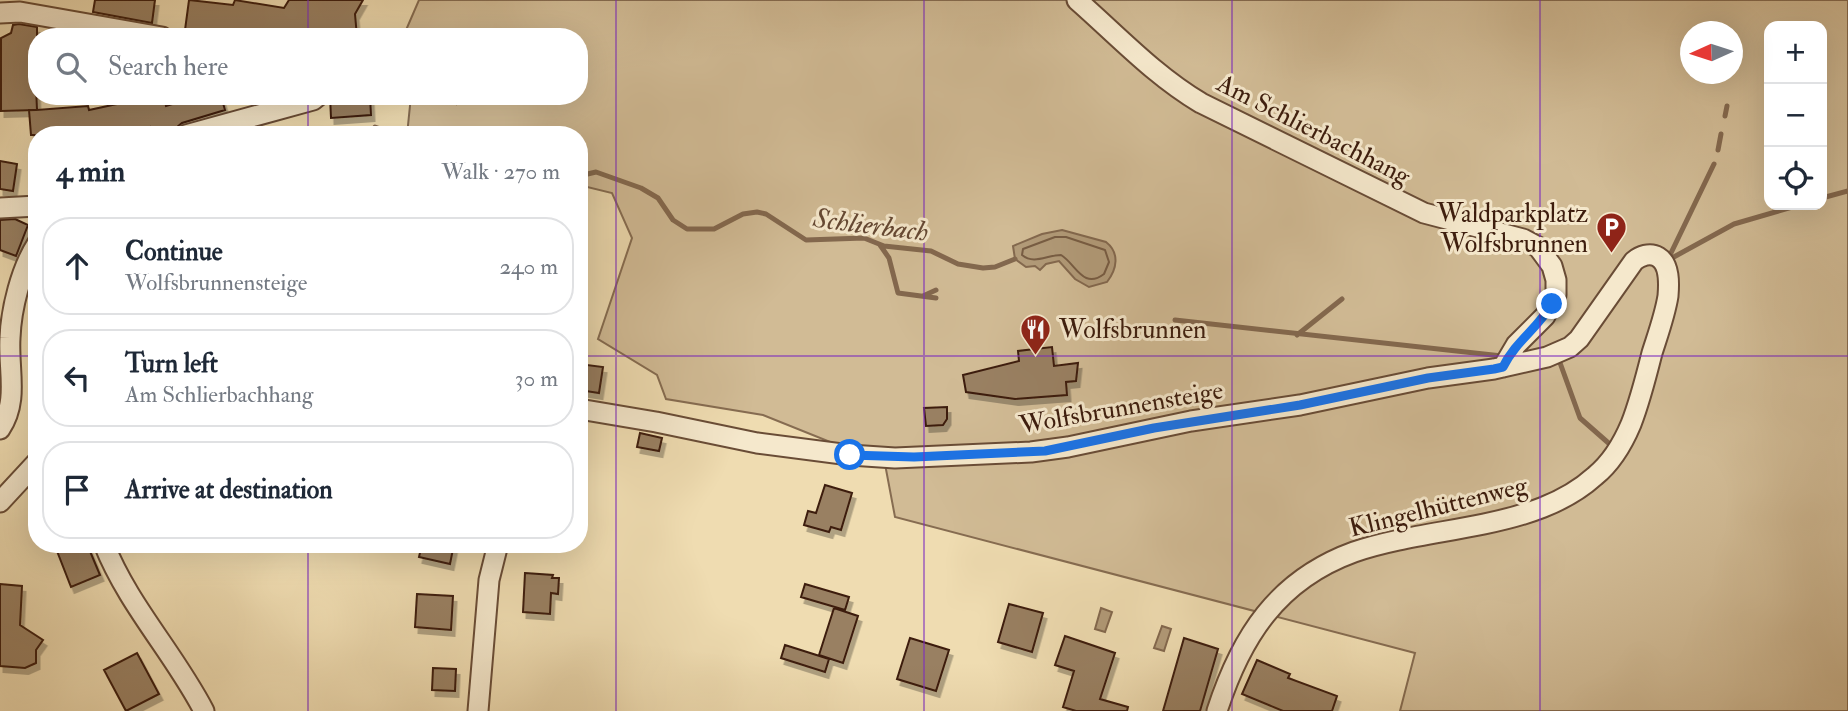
<!DOCTYPE html>
<meta charset="utf-8">
<style>
body{margin:0;font-family:"IM FELL Double Pica",serif;background:#f6f6f7;color:#1f2937}
.controls{position:absolute;right:21px;top:21px;display:grid;overflow:hidden;border-radius:14px;box-shadow:0 7px 28px #0002}
.controls button{width:63px;height:63px;display:grid;place-items:center;padding:0;border:0;border-bottom:2px solid #e0e1e3;background:#fff;color:#1f2937;font:35px sans-serif}
.compass{position:absolute;left:1680px;top:21px;width:63px;height:63px;border-radius:50%;background:#fff;box-shadow:0 7px 28px #0002;rotate:267deg}
.stop{position:absolute;width:21px;height:21px;margin:-16px;border:5px solid #1a73e8;border-radius:50%;background:#fff}
.stop.end{background:#1a73e8;border-color:#fff;box-shadow:0 2px 7px #0008}
.list{margin:0;padding:0;list-style:none}
h2{display:flex;justify-content:space-between;align-items:center;height:91px;margin:0;padding:0 28px;font-size:30px}
h2 small{font-size:23px;font-weight:400;color:#747a83}
.list li{display:grid;grid-template-columns:46px 1fr auto;gap:21px;align-items:center;box-sizing:border-box;height:98px;margin:0 14px 14px;padding:0 14px;border:2px solid #e0e1e3;border-radius:28px}
.list b{display:block;font-size:26px;white-space:nowrap}
.list p{margin:0;font-size:23px;white-space:nowrap;color:#747a83}
.list em{font-size:23px;font-style:normal;color:#747a83}
.icon{flex:none;width:38px;height:38px;fill:none;stroke:currentColor;stroke-width:2;stroke-linecap:round;stroke-linejoin:round}
.map{position:relative;flex:none;width:1848px;height:711px;overflow:hidden}
.search{position:absolute;background:#fff;box-shadow:0 7px 28px #0002;left:28px;top:28px;width:560px;height:77px;display:flex;align-items:center;gap:18px;box-sizing:border-box;padding:0 24px;border-radius:28px;color:#747a83;font-size:26px}
.panel{position:absolute;background:#fff;box-shadow:0 7px 28px #0002;left:28px;top:126px;width:560px;height:427px;border-radius:28px}
.map>svg:first-child{display:block}
</style>
<div class="map">
<svg width="1848" height="711" viewBox="0 0 1848 711">
<defs>
<filter id="shadow"><feDropShadow dx="3.5" dy="6" stdDeviation="0" flood-color="#0004"/></filter>
</defs>
<rect width="100%" height="100%" fill="#efdcb1"/>
<filter id="stains"><feTurbulence type="fractalNoise" baseFrequency=".00286" numOctaves="4"/><feColorMatrix values="0 0 0 0 .2 0 0 0 0 .09 0 0 0 0 .02 0 0 0 .5 -.17"/></filter>
<radialGradient id="worn" r=".72"><stop offset=".6" stop-color="#630" stop-opacity="0"/><stop offset="1" stop-color="#630" stop-opacity=".3"/></radialGradient>
<path fill="#d1bb95" stroke="#866c51" stroke-width="2" fill-rule="evenodd" d="M 419,0 L 1848,0 L 1848,711 L 1400,711 L 1415,653 L 895,517 L 885,464 L 763,415 L 666,399 L 657,375 L 598,339 L 632,238 L 612,193 L 579,185 L 579,135 L 407,135 L 411,96 L 437,96 L 456,104 L 456,96 L 579,96 L 579,37 L 403,37 ZM 1769,26 L 1822,26 L 1822,205 L 1769,205 ZM 1690,32 L 1732,32 L 1732,74 L 1690,74 Z"/>
<path fill="#b29b79" stroke="#83684e" stroke-width="2" d="M 1062,230 L 1106,242 C 1120,253 1117,269 1107,282 L 1089,287 L 1075,279 L 1059,261 L 1046,264 L 1040,270 L 1035,266 L 1026,267 L 1015,259 L 1013,246 L 1042,234 Z
M 1101,608 L 1112,612 L 1105,632 L 1095,629 Z
M 1162,626 L 1171,629 L 1164,651 L 1154,648 Z"/>
<g fill="none" stroke-linecap="round" stroke-linejoin="round">
<path stroke="#775c43" stroke-width="2" d="M 1055,237 L 1066,237 L 1105,250 L 1109,262 L 1104,274 C 1083,290 1076,264 1061,255 C 1047,255 1034,265 1022,255 L 1023,249 Z"/>
<path stroke="#83684e" stroke-width="5" d="M 1725,116 L 1727,106
M 375,127 L 396,135
M 1718,150 L 1721,134
M 579,176 L 596,172 L 641,188 L 658,198 L 673,220 L 687,229 L 714,229 L 743,214 L 757,212 L 766,214 L 806,240 L 864,238 L 884,246 L 931,251 L 958,264 L 983,268 L 995,267 L 1015,259
M 1822,198 L 1848,191
M 880,245 L 889,258 L 898,293 L 936,298
M 1670,255 L 1714,164
M 1672,258 L 1734,224 L 1799,205
M 923,296 L 936,290
M 1175,320 L 1502,356
M 1297,335 L 1342,299
M 1559,360 L 1580,418 L 1613,447"/>
</g>
<path fill="#998062" stroke="#3c1c0d" stroke-width="2" filter="url(#shadow)" d="M 95,0 L 155,0 L 152,23 L 93,12 Z
M 189,0 L 233,5 L 235,0 L 284,8 L 289,0 L 363,0 L 355,14 L 357,37 L 232,37 L 185,30 Z
M 19,24 L 37,27 L 37,62 L 35,62 L 37,110 L 88,106 L 89,110 L 154,96 L 164,96 L 166,106 L 199,96 L 221,96 L 225,110 L 182,123 L 177,127 L 174,135 L 151,135 L 150,127 L 114,135 L 111,135 L 110,128 L 81,131 L 81,135 L 31,135 L 29,110 L 36,110 L 1,111 L 1,38 L 11,33 L 13,25 Z
M 330,96 L 370,96 L 371,115 L 331,118 Z
M 0,161 L 17,164 L 13,191 L 0,189 Z
M 15,219 L 28,225 L 16,256 L 0,250 L 0,220 Z
M 1052,347 L 1054,366 L 1078,363 L 1076,381 L 1066,382 L 1067,395 L 1015,399 L 966,392 L 963,375 L 1019,361 L 1018,351 Z
M 579,364 L 603,367 L 599,393 L 579,390 Z
M 947,407 L 947,419 L 943,425 L 926,426 L 924,408 Z
M 640,433 L 662,438 L 659,451 L 637,447 Z
M 825,485 L 852,493 L 841,530 L 831,527 L 829,532 L 804,525 L 808,511 L 816,513 Z
M 74,544 L 87,544 L 100,575 L 71,587 L 57,551 Z
M 422,544 L 454,544 L 450,564 L 419,557 Z
M 525,573 L 553,575 L 552,578 L 559,578 L 558,594 L 551,593 L 550,614 L 523,612 Z
M 0,584 L 22,586 L 20,625 L 43,640 L 36,650 L 36,663 L 25,668 L 0,666 Z
M 805,584 L 849,597 L 845,610 L 801,597 Z
M 417,594 L 453,596 L 451,630 L 415,627 Z
M 1009,604 L 1043,613 L 1032,652 L 998,642 Z
M 834,608 L 858,616 L 843,663 L 819,655 Z
M 1065,636 L 1115,653 L 1100,699 L 1128,707 L 1127,711 L 1076,711 L 1063,707 L 1074,671 L 1055,665 Z
M 910,638 L 949,650 L 936,691 L 897,679 Z
M 1184,638 L 1218,649 L 1200,711 L 1163,711 Z
M 785,645 L 829,659 L 825,672 L 781,658 Z
M 137,653 L 159,694 L 126,711 L 104,670 Z
M 1257,660 L 1290,674 L 1288,678 L 1337,696 L 1332,711 L 1283,711 L 1242,694 Z
M 433,668 L 456,669 L 455,691 L 432,690 Z"/>
<g fill="none" stroke-linecap="round" stroke-linejoin="round">
<defs>
<path id="minor" d="M 1077,0 C 1118,36 1154,75 1201,103 L 1424,213 L 1523,239 L 1538,247 L 1552,266 L 1556,280 L 1556,295 L 1545,316 L 1516,345 L 1503,367
M 0,13 L 20,12 L 162,37
M 186,135 L 313,100 L 318,96
M 0,208 L 37,206
M 579,409 L 656,422 L 757,443 L 850,455 L 895,458 L 1031,452 L 1068,447 L 1191,421 L 1300,405 L 1428,378 L 1494,369 L 1547,357 L 1570,347 L 1579,339 L 1634,261 C 1640,256 1650,252 1658,257 C 1670,264 1669,284 1668,296 C 1665,315 1658,334 1652,353 C 1646,377 1640,401 1631,424 C 1623,443 1611,463 1595,476 C 1564,504 1523,516 1484,524 C 1441,533 1395,538 1354,552 C 1277,580 1241,637 1217,711
M 0,429 C 19,401 8,370 10,338 C 11,309 21,269 37,244
M 0,502 L 37,462
M 104,544 C 128,605 174,653 204,711
M 478,711 L 489,580 L 498,544"/>
</defs>
<use href="#minor" stroke="#694c36" stroke-width="23"/>
<use href="#minor" stroke="#f5e8cc" stroke-width="19"/>
</g>
<g fill="none" stroke-linecap="round" stroke-linejoin="round">
<path stroke="#1a73e8" stroke-width="9" d="M 850,455 L 914,457 L 1045,451 L 1154,428 L 1300,405 L 1428,378 L 1494,369 L 1503,367 C 1515,342 1538,328 1552,304"/>
</g>
<path fill="none" stroke="#7b2cbf" stroke-width="2" stroke-opacity="0.55" d="M 308,0 L 308,37M 616,0 L 616,711M 924,0 L 924,711M 1232,0 L 1232,711M 1540,0 L 1540,711M 308,96 L 308,135M 0,356 L 37,356M 579,356 L 1848,356M 308,544 L 308,711"/>
<defs>
<symbol id="parking-pin" viewBox="-11 -11 22 30"><path d="M0 17L-7.5 6A9.5 9.5 0 1 1 7.5 6Z" fill="#8f2418" stroke="#f5e8cc"/><path d="M-3.5-5.5H1a3.5 3.5 0 0 1 0 7H-1V5.5H-3.5ZM-1-3.4V-.6H.8a1.4 1.4 0 0 0 0-2.8Z" fill="#fff"/></symbol>
<symbol id="restaurant-pin" viewBox="-11 -11 22 30"><path d="M0 17L-7.5 6A9.5 9.5 0 1 1 7.5 6Z" fill="#8f2418" stroke="#f5e8cc"/><path d="M-5-6h1v4h1v-4h1v4h1v-4h1v5L-1.5 .5V6h-2V.5L-5-1ZM5-6V6H3V1.5H1.5Q1.5-4 5-6Z" fill="#fff"/></symbol>
</defs>
<g fill-rule="evenodd">
<use href="#parking-pin" x="1594" y="210" width="35" height="47"/>
<use href="#restaurant-pin" x="1018" y="312" width="35" height="47"/>
</g>
<g text-anchor="middle" stroke-width="6" stroke-linejoin="round" paint-order="stroke">
<g font-size="26" fill="#3c1c0d" stroke="#f5e8cc">
<text transform="translate(1314 129) rotate(27)" y="9">Am Schlierbachhang</text>
<text transform="translate(1121 407) rotate(-10)" y="9">Wolfsbrunnensteige</text>
<text transform="translate(1438 506) rotate(-14)" y="9">Klingelhüttenweg</text>
</g>
<g font-size="26" fill="#3c1c0d" stroke="#f5e8cc" text-anchor="end">
<text x="1588" y="222">Waldparkplatz<tspan x="1588" dy="30">Wolfsbrunnen</tspan></text>
<text x="1059" y="338" text-anchor="start">Wolfsbrunnen</text>
</g>
<g font-size="28" font-style="italic" fill="#654833" stroke="#f5e8cc">
<text transform="translate(871 224) rotate(7)" y="10">Schlierbach</text>
</g>
</g>
<rect width="100%" height="100%" filter="url(#stains)"/>
<rect width="100%" height="100%" fill="url(#worn)"/>
</svg>
<div class="controls">
<button>+</button>
<button>−</button>
<button><svg class="icon" aria-label="locate" viewBox="0 0 24 24"><circle cx="12" cy="12" r="6"/><path d="M12 2v4M12 18v4M2 12h4M18 12h4"/></svg></button>
</div>
<svg class="compass" viewBox="-18 -18 36 36"><path d="M0-13l5 13h-10z" fill="#e53935"/><path d="M0 13l5-13h-10z" fill="#747a83"/></svg>
<div class="stop" style="left:850px;top:455px"></div>
<div class="stop end" style="left:1552px;top:304px"></div>
<div class="search"><svg class="icon" aria-label="search" viewBox="0 0 24 24"><circle cx="10" cy="10" r="6"/><path d="M15 15l6 6"/></svg>Search here</div>
<section class="panel">
<h2>4 min<small>Walk · 270 m</small></h2>
<ul class="list">
<li><svg class="icon" aria-label="ahead" viewBox="0 0 24 24"><path d="M12 20V5M6 11l6-6 6 6"/></svg><div><b>Continue</b><p>Wolfsbrunnensteige</p></div><em>240 m</em></li>
<li><svg class="icon" aria-label="left" viewBox="0 0 24 24"><path d="M17 20v-9H6M10 6l-5 5 5 5"/></svg><div><b>Turn left</b><p>Am Schlierbachhang</p></div><em>30 m</em></li>
<li><svg class="icon" aria-label="arrive" viewBox="0 0 24 24"><path d="M6 21V4h12l-3 4 3 4H6"/></svg><div><b>Arrive at destination</b></div></li>
</ul>
</section>
</div>
